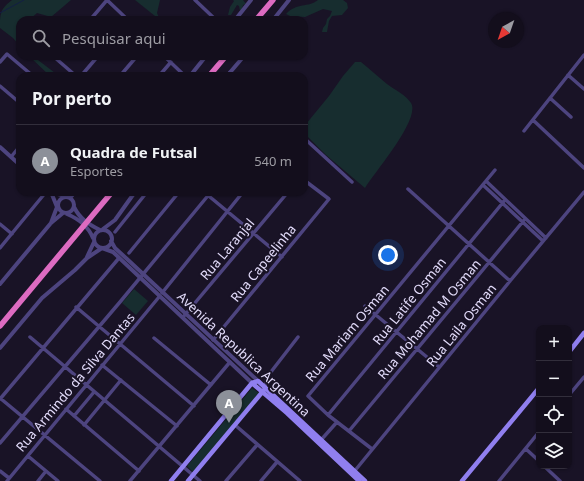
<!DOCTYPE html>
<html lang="pt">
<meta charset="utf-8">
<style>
body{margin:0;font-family:"Noto Sans",sans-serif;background:#1c1725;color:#f1f3f6}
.controls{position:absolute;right:12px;bottom:12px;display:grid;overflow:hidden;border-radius:8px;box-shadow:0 1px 3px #0004}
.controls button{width:36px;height:36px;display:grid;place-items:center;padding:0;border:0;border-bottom:1px solid #322e3b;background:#130e1c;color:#f1f3f6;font:20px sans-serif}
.compass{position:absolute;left:488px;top:12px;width:36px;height:36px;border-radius:50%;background:#130e1c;box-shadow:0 1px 3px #0004;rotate:220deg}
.you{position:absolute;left:388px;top:255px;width:14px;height:14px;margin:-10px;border:3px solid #fff;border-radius:50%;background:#1a73e8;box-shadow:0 0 0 6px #1a73e833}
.badge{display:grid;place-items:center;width:26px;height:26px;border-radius:50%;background:#8c9099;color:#fff;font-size:13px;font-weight:700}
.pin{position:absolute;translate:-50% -33px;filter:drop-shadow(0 1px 2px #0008)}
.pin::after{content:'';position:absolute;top:21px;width:14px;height:12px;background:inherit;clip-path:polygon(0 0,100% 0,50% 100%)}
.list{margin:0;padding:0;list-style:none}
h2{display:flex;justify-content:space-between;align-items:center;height:52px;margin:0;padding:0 16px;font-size:17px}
h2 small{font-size:13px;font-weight:400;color:#9d9ca3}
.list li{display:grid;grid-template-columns:26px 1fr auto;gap:12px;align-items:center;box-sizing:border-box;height:72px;padding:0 16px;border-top:1px solid #322e3b}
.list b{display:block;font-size:15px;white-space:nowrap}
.list p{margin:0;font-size:13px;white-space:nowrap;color:#9d9ca3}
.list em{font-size:13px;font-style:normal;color:#9d9ca3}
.icon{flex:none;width:22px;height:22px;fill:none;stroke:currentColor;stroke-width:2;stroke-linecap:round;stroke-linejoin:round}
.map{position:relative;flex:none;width:584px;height:481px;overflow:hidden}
.search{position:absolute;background:#130e1c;box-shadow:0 1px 3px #0004;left:16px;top:16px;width:292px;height:44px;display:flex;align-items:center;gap:10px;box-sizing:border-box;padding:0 14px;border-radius:12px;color:#9d9ca3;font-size:15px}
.panel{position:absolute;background:#130e1c;box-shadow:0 1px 3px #0004;left:16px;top:72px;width:292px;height:124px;border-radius:12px}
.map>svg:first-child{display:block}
</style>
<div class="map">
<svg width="584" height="481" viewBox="0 0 584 481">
<rect width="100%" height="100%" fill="#191326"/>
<path fill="#172d2f" d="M 12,0 L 71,0 L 51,17 L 37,13 L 29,20 L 20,20 L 20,28 L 16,32 L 20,38 L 20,46 L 13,38 L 0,28 C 0,14 0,9 12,0 Z
M 135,0 L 160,0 L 157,13 L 160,20 Z
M 233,0 L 243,0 L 246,4 L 243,5 L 242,9 L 240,11 L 239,6 L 237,5 L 231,15 L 228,15 L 230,7 L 234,1 Z
M 318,0 L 343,0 L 347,3 L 348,8 L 342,15 L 332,16 L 329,21 L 327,32 L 322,32 L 323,28 L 326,24 L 327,19 L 330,16 L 332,11 L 323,9 L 305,17 L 290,16 L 286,14 C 297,2 308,8 318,0 Z
M 29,56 L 35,56 L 38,60 L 59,76 L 50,76 Z
M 355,62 L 361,62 C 370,69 378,77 387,84 C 395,90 406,95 411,103 C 421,119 374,173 365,188 L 326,155 L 304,133 L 304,127 L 306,124 L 329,96 L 343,76 Z
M 134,289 L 148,301 L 136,315 L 122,303 Z
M 252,388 L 259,393 L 193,472 L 187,466 Z"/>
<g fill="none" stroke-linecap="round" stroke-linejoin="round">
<path stroke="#131f44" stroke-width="1" d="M 0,13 L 24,0"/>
<path stroke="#4d447f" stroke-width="3.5" d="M 107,0 L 128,20
M 195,0 L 216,20
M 90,20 L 107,0
M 53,56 L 76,76
M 164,56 L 185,76
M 0,62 L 7,54 L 33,76
M 230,72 L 235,76
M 568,75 L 584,89
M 81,76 L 98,56
M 120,76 L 137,56
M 159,76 L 171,62
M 0,86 L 20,103
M 550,98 L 571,117
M 533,120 L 584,168
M 524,131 L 584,55
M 304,138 L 352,182
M 11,157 L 20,146
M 486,181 L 546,238
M 483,185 L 543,241
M 408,189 L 510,281
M 204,192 L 282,257
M 0,224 L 12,234
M 115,232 L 147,192
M 0,248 L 46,192
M 129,253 L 179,192
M 162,293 L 243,192
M 365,306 L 439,367
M 76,307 L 194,406
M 184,316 L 288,192
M 30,337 L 200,481
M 154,338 L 211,385
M 213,340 L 329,199 L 304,180
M 102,365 L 177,426
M 265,387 L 267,377 L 298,337
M 569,395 L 584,377
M 0,398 L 100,481
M 0,399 L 119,258
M 66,409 L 139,471
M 328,415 L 505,200
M 74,416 L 94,392
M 84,425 L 121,380
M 235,425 L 300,481
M 349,431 L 525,219
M 321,440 L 337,422
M 0,443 L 120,302 L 211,192
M 372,449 L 328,415 L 308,396 L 495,170
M 526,449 L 539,461
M 28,456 L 58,481
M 544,466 L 560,481
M 0,471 L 9,478
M 353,473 L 510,281 L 584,192
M 7,481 L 159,297
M 38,481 L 46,471
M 130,481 L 230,362
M 226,481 L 257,445
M 261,481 L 277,462
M 499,481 L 539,432"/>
<path stroke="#4d447f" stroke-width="4" d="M 235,20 L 251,0
M 273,20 L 289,0
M 190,76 L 206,56
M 227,76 L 244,56
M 0,147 L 20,165
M 51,192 L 57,207 L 51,223
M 51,192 L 65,196
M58 205a8 8 0 1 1 16 0a8 8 0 1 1-16 0Z
M 70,198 L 75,192
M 74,207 C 80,219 88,224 100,230
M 67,214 C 79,219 88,226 93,238
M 103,229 L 115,220 L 135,192
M94 239a9 9 0 1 1 18 0a9 9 0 1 1-18 0Z
M 111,241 L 115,248 L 127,259 L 258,381
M 87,257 L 94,242
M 0,284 L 51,223 L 63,213
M 0,348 L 42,298 L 75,270 L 87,258 L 102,248 L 113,252 L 252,383"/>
<path stroke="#907fef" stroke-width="4.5" d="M 569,352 L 584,333
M 252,383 L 287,413 L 359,481
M 171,481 L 252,383 L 258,381 L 365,481
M 188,481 L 264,390
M 462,481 L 539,388"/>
<path stroke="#dd6bc1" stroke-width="5.5" d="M 256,20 L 273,0
M 209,76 L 226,56
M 0,326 L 112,192"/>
</g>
<g text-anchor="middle" stroke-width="4" stroke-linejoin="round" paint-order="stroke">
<g font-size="13" fill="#e3dcfb" stroke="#191326">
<text transform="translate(227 249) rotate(-50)" y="5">Rua Laranjal</text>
<text transform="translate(263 263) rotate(-51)" y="5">Rua Capeelinha</text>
<text transform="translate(409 301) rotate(-51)" y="5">Rua Latife Osman</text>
<text transform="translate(429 319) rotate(-50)" y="5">Rua Mohamad M Osman</text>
<text transform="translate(461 325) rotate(-51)" y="5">Rua Laila Osman</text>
<text transform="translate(347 333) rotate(-50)" y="5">Rua Mariam Osman</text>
<text transform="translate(244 354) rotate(43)" y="5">Avenida Republica Argentina</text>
<text transform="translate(75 382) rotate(-50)" y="5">Rua Armindo da Silva Dantas</text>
</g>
</g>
</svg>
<div class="controls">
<button>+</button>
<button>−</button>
<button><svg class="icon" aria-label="locate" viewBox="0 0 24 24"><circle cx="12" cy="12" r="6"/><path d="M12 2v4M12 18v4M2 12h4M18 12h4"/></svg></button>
<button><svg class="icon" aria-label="layers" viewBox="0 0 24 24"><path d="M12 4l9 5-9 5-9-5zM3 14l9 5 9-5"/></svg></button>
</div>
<svg class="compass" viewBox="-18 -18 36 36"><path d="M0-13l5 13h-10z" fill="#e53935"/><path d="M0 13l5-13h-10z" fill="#9d9ca3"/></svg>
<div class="you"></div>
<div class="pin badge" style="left:229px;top:423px">A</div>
<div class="search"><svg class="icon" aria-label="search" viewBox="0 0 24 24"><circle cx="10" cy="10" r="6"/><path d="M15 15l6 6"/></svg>Pesquisar aqui</div>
<section class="panel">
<h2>Por perto<small></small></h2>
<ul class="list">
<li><span class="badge">A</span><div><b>Quadra de Futsal</b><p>Esportes</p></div><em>540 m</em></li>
</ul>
</section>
</div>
